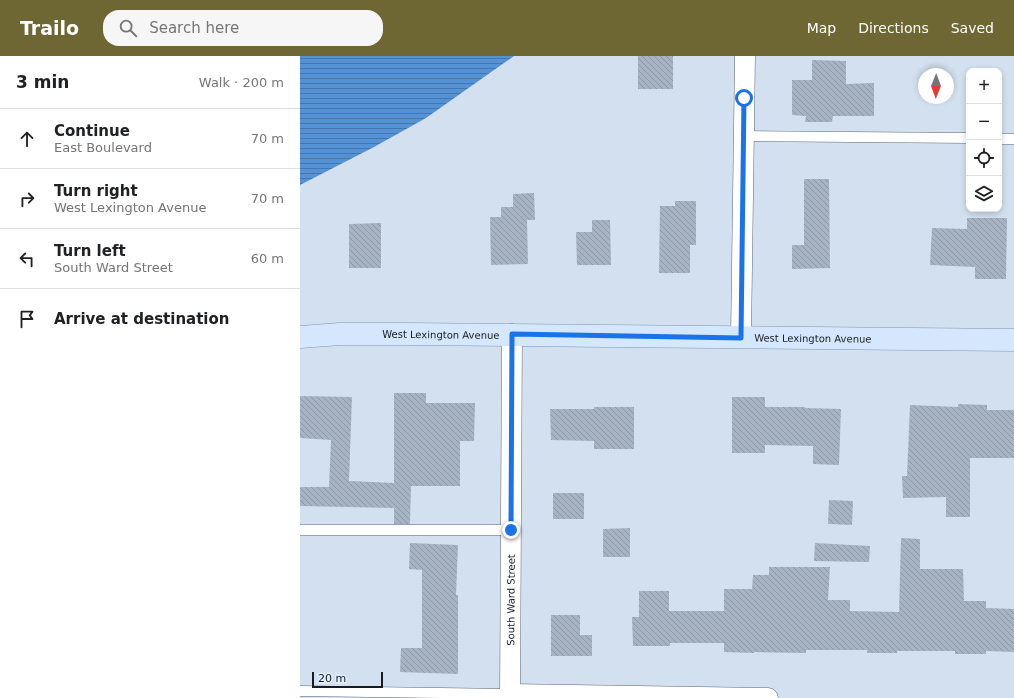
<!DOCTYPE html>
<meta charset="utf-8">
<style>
body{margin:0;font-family:"DejaVu Sans",sans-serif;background:#f6f6f6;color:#202124}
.controls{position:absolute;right:12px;top:12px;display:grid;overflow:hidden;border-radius:8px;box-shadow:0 2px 6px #0003}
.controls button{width:36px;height:36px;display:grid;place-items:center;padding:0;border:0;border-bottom:1px solid #e0e0e0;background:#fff;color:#202124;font:20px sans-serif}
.compass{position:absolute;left:618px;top:12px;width:36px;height:36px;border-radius:50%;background:#fff;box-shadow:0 2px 6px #0003;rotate:181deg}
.scale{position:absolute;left:12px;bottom:10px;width:71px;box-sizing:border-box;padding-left:4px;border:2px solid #171c21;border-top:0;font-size:11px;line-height:14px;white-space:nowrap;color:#171c21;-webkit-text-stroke:3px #e0edfc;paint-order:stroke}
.stop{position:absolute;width:12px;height:12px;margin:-9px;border:3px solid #1a73e8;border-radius:50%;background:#fff}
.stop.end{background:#1a73e8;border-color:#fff;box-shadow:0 1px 4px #0008}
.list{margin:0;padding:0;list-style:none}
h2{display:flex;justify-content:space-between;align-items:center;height:52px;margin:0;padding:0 16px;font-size:17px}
h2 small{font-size:13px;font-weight:400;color:#757577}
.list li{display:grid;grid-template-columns:26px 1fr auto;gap:12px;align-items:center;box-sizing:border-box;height:60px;padding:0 16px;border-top:1px solid #e0e0e0}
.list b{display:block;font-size:15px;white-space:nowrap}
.list p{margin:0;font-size:13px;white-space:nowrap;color:#757577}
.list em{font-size:13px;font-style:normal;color:#757577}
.icon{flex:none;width:22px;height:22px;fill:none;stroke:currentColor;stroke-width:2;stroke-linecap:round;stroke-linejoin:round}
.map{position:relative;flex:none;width:714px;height:642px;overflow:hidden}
header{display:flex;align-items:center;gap:24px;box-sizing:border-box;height:56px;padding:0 20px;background:#6e6733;color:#fff}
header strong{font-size:19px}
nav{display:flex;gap:22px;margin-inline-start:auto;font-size:14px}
.search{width:280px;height:36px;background:#f6f6f6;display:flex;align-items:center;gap:10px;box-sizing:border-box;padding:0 14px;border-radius:16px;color:#757577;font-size:15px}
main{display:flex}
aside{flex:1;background:#fff}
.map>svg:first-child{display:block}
</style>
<header>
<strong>Trailo</strong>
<div class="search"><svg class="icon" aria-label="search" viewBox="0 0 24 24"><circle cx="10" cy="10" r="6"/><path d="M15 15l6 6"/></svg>Search here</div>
<nav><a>Map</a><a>Directions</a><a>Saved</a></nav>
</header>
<main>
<aside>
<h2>3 min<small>Walk · 200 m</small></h2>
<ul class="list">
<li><svg class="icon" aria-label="ahead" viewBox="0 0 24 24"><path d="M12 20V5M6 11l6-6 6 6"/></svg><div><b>Continue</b><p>East Boulevard</p></div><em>70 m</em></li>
<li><svg class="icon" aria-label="right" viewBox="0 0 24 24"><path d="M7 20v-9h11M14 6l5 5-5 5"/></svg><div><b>Turn right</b><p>West Lexington Avenue</p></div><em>70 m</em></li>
<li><svg class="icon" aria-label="left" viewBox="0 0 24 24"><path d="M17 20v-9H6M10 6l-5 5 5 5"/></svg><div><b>Turn left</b><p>South Ward Street</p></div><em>60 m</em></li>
<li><svg class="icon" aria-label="arrive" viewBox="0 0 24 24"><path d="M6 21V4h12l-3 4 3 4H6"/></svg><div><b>Arrive at destination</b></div></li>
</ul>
</aside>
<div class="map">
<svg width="714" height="642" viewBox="0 0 714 642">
<defs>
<pattern id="water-rules" width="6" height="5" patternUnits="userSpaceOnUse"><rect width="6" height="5" fill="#5492d5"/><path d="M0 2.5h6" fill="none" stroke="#4576ac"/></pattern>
<pattern id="building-back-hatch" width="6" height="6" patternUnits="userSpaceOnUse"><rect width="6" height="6" fill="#a6b3c2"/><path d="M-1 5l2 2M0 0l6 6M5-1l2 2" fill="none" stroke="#8e99a6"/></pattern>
</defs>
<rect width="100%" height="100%" fill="#d2e0ef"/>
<path fill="url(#water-rules)" d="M 0,0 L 214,0 L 126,62 L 74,91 L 0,129 Z"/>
<path fill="url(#building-back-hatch)" d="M 338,0 L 373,0 L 373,33 L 338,33 Z
M 512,4 L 546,5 L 546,28 L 574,27 L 574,60 L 533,60 L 532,66 L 505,66 L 506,60 L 492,59 L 492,24 L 512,24 Z
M 504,123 L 529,123 L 530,212 L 492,213 L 492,189 L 504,189 Z
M 234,137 L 235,164 L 227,164 L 228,208 L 191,209 L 190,161 L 201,161 L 201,151 L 213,151 L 213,138 Z
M 375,145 L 396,145 L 396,189 L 390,189 L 390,217 L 359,217 L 360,150 L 375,150 Z
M 667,162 L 707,162 L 706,223 L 675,223 L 675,211 L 630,209 L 632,172 L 667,173 Z
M 292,164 L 310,164 L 311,209 L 277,209 L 276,176 L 292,176 Z
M 81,167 L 81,212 L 49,212 L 49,168 Z
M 94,337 L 126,337 L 126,347 L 175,347 L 174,385 L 160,385 L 160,430 L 111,430 L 110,468 L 94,468 L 94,452 L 0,450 L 0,431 L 29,431 L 31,384 L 0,382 L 0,340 L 52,341 L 49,425 L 94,427 Z
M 432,341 L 465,341 L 465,351 L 505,351 L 505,352 L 541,353 L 539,409 L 513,408 L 513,390 L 465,389 L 465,397 L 432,397 Z
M 658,348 L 687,349 L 687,354 L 714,354 L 714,402 L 670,402 L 670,461 L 646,461 L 646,441 L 603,442 L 602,420 L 607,420 L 610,349 L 658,351 Z
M 294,351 L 334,351 L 334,393 L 294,393 L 294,385 L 251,384 L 250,353 L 294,353 Z
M 253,437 L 284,437 L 284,463 L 253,463 Z
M 529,444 L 553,445 L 552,469 L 528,468 Z
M 330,472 L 330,501 L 303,501 L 303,473 Z
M 601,482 L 620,483 L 620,513 L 663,513 L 664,545 L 686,545 L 686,552 L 714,553 L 714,596 L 686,595 L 686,598 L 655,598 L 655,595 L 597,595 L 597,597 L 567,597 L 567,594 L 506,594 L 506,597 L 454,596 L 454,597 L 424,596 L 424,587 L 370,587 L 370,590 L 333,590 L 332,561 L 339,561 L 339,535 L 369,535 L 369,555 L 424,555 L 424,533 L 452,533 L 453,519 L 469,519 L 469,511 L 530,511 L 528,544 L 550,544 L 550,555 L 599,556 Z
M 110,487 L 158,489 L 156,539 L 158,539 L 158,618 L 100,616 L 101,592 L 122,592 L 122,514 L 109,513 Z
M 515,487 L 570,490 L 569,506 L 514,505 Z
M 251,559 L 280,559 L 280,579 L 292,579 L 292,600 L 251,600 Z"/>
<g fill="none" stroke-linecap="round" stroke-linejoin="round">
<defs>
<path id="service" d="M 444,80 L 669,82
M 699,83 L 714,83
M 0,474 L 211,474
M 0,635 L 210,638"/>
<g id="minor">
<path d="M 441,281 L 445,0"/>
<path d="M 210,638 L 468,642"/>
<path id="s1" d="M 210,642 L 212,278"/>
</g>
<g id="primary">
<path id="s2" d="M 0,281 L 40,278 L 106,278 L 714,284"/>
</g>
</defs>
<use href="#service" stroke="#5c6875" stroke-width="11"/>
<use href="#minor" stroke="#5c6875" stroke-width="21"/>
<use href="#primary" stroke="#7f96af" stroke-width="23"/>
<use href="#service" stroke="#fff" stroke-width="10"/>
<use href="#minor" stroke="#fff" stroke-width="20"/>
<use href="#primary" stroke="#d4e7fd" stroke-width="22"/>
</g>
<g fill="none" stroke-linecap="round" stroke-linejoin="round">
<path stroke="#1a73e8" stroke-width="5" d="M 211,474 L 212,278 L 441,282 L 444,42"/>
</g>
<g text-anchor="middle" stroke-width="3.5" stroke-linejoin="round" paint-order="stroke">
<g font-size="10" fill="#171c21" stroke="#e0edfc">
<text dy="4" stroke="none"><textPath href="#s2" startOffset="141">West Lexington Avenue</textPath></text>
<text dy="4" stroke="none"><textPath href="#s2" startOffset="513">West Lexington Avenue</textPath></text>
<text dy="4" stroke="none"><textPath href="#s1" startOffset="98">South Ward Street</textPath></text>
</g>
</g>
</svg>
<div class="controls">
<button>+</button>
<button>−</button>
<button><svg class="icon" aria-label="locate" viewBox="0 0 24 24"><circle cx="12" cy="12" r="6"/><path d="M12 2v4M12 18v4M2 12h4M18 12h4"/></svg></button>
<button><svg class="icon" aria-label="layers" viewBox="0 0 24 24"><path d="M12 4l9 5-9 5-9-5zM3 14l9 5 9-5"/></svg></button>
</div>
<svg class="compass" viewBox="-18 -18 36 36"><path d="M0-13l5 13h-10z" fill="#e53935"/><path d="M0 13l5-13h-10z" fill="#757577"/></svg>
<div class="scale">20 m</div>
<div class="stop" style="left:444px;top:42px"></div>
<div class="stop end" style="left:211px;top:474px"></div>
</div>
</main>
